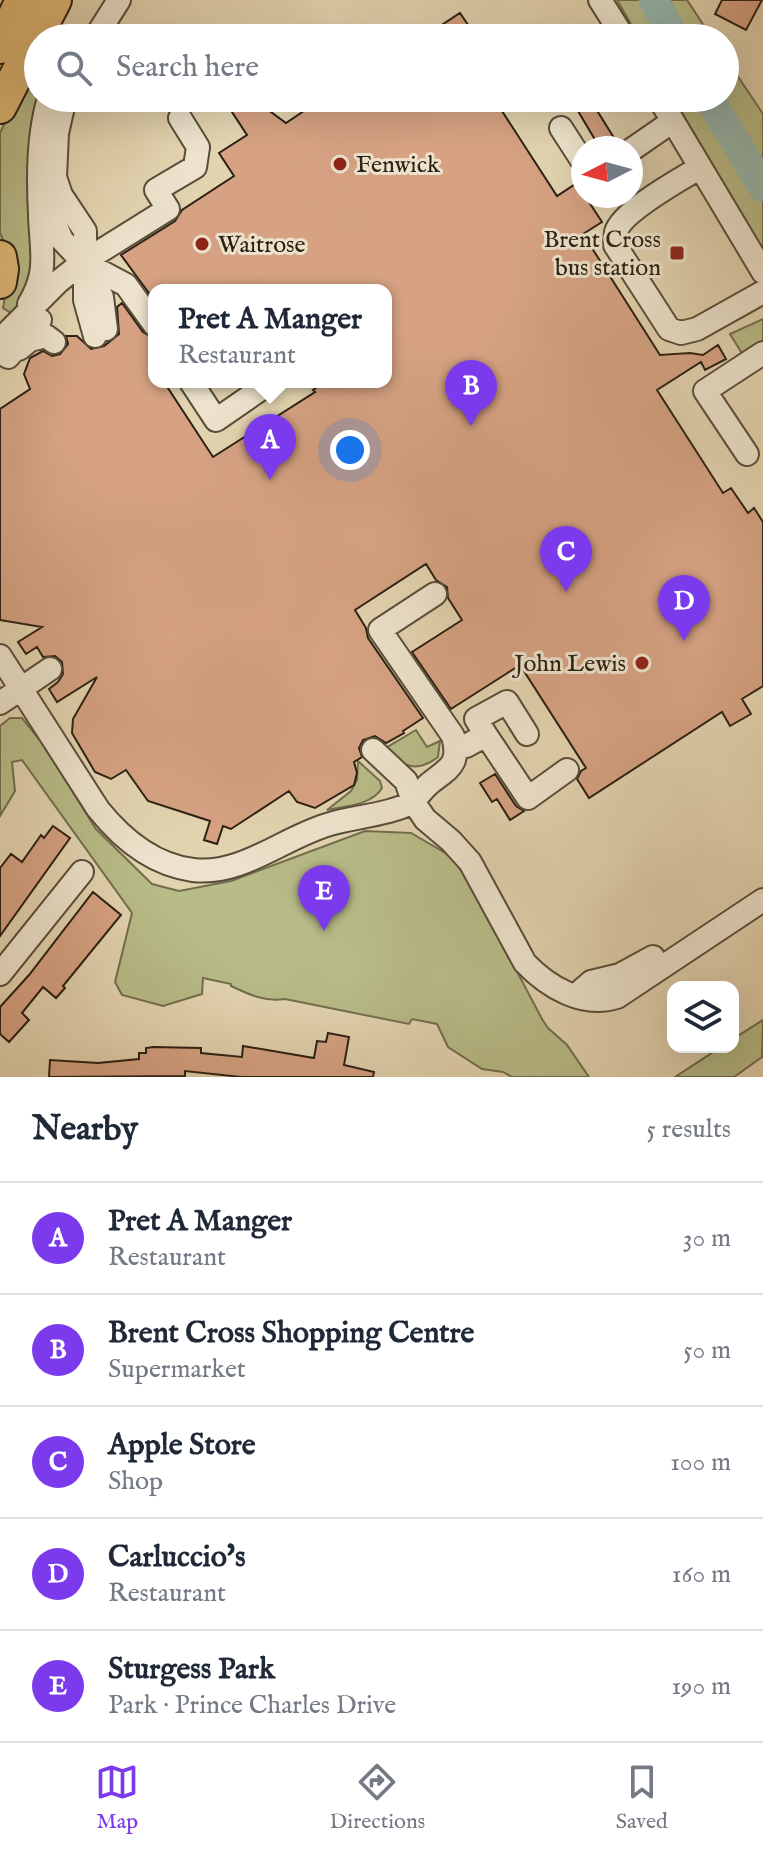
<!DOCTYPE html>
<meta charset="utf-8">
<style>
body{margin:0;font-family:"IM FELL English",serif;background:#f2f2f3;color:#1f2937}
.controls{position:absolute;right:24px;bottom:24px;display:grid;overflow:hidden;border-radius:16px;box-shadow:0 8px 32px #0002}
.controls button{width:72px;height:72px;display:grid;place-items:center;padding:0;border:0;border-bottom:2px solid #e0e1e3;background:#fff;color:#1f2937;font:40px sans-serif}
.compass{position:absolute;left:571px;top:136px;width:72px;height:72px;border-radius:50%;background:#fff;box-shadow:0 8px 32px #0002;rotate:264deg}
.you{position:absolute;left:350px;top:450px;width:28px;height:28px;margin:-20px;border:6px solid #fff;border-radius:50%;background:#1a73e8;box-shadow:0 0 0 12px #1a73e833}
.badge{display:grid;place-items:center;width:52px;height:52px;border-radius:50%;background:#7c3aed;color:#fff;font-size:26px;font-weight:700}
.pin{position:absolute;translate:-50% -66px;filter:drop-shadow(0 2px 4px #0008)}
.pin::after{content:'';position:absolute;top:42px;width:28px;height:24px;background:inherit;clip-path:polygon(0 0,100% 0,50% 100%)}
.popup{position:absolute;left:148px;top:284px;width:244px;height:104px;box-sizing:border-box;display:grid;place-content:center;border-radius:16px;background:#fff;filter:drop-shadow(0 2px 6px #0005);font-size:26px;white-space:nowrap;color:#747a83}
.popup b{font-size:30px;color:#1f2937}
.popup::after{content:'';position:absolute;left:50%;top:100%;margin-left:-16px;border:16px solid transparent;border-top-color:#fff}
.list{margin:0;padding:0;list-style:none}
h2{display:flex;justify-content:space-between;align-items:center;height:104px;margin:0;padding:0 32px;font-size:34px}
h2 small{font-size:26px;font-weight:400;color:#747a83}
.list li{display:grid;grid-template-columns:52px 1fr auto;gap:24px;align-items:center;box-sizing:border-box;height:112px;padding:0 32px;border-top:2px solid #e0e1e3}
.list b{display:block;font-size:30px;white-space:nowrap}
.list p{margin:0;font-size:26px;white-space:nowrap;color:#747a83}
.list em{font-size:26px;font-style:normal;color:#747a83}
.icon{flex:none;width:44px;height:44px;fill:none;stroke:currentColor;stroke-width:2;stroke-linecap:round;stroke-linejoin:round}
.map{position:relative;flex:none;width:763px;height:1077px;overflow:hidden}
.search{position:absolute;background:#fff;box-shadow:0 8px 32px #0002;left:24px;right:24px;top:24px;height:88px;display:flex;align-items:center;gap:20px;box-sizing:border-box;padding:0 28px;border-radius:44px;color:#747a83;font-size:30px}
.sheet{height:664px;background:#fff}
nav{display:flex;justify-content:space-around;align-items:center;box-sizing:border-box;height:112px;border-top:2px solid #e0e1e3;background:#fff;font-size:22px;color:#747a83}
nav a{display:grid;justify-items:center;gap:4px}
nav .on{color:#7c3aed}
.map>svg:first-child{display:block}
</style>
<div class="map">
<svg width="763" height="1077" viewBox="0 0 763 1077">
<rect width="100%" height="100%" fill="#e3d4b0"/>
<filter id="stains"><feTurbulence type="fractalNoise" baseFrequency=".0025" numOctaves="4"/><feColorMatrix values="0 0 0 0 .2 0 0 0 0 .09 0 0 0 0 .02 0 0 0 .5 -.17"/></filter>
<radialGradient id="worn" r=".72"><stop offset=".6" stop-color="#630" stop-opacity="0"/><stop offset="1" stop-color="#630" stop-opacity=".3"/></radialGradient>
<path fill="#b8bc88" stroke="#726e4e" stroke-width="2" d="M 617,0 L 646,0 L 667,38 L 639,38 Z
M 661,0 L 687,0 L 712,38 L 683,38 Z
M 38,52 L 37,249 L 31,287 L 11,313 L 3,308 C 8,282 12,259 0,233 L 0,133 Z
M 725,57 L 763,114 L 763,170 L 719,98 L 725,98 Z
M 673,98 L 700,98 L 763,202 L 763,249 Z
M 763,319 L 763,342 L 743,355 L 730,334 Z
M 10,718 L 22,718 L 43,744 L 96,829 L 152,884 L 179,891 L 231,881 L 365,831 L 411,833 L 459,861 L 542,1019 L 548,1028 L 567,1045 L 589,1077 L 512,1077 L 503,1072 L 482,1069 L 448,1047 L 437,1024 L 412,1019 L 409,1024 L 285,999 C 265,1002 250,995 231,986 L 231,984 L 203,978 L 202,994 L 163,1006 L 122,995 L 115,982 L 132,913 L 22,760 L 12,762 L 15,791 L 0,816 L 0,726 Z
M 416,730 L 427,747 L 440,741 L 438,757 C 416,774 403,766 384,749 Z
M 358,761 L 380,781 L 382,788 C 372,805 346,806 327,810 L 351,791 L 357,780 Z
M 763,1020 L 762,1057 L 734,1077 L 675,1077 L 721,1047 L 733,1047 L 733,1039 Z"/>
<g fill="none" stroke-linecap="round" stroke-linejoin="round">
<path stroke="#95b8af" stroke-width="30" d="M 654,0 L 674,38
M 709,98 L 763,187"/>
</g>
<path fill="#d6a283" stroke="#2b2013" stroke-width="2" d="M 722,0 L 762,0 L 746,30 L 715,14 Z
M 460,13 L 477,38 L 422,38 Z
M 245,98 L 252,98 L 286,123 L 323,98 L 522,98 L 502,111 L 557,196 L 577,183 L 585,196 L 602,222 L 583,234 L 660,355 L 690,353 L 703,355 L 718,345 L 726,359 L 705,370 L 701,362 L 657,390 L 723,493 L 731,488 L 748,513 L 754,508 L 763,522 L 763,686 L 742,699 L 751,714 L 730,726 L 722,712 L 589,798 L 577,779 L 581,771 L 586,768 L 520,665 L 451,709 L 412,652 L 462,620 L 448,598 L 447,587 L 436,580 L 426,564 L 355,610 L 366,628 L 368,638 L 423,718 L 403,731 L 404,733 L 386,743 L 375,736 L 363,740 L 359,748 L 362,757 L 354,762 L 357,773 L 354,785 L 315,808 L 297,802 L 289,791 L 231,829 L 223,826 L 217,844 L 204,840 L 210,821 L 148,801 L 126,770 L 111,779 L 95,772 L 72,733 L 73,719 L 97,677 L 57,702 L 49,689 L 58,682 L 63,674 L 62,662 L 55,656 L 43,657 L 37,647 L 26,654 L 18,642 L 42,627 L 0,620 L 0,409 L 30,389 L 24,374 L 30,358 L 43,351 L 52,356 L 60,354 L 68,344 L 66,336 L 77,336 L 91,349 L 104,346 L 119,334 L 117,307 L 122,303 L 143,332 L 154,338 L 154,382 L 164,382 L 213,457 L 315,392 L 313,390 L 325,382 L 386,382 L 386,290 L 154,290 L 154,300 L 121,255 L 175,221 L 182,210 L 234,176 L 219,153 L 247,135 L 230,109 Z
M 575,106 L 596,109 L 616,141 L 600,148 Z
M 495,774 L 516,806 L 524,811 L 510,820 L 497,799 L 492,802 L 480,783 Z
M 53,826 L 70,838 L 0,936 L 0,868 L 11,854 L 22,862 L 41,835 L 44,838 Z
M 93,892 L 121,915 L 63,986 L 65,988 L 56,998 L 43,987 L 22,1013 L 29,1020 L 9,1042 L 0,1034 L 0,1007 L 29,975 Z
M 328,1033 L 349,1037 L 344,1065 L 374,1072 L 373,1077 L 241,1077 L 185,1071 L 185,1076 L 49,1077 L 50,1060 L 98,1063 L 139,1059 L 139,1053 L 146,1053 L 146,1048 L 153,1047 L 201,1048 L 201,1053 L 242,1057 L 243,1046 L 314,1058 L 317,1041 L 326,1042 Z"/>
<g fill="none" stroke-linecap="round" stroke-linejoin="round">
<defs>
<path id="minor" d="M 600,0 L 624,38
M 95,38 L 119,0
M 65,98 L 57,133 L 55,177 L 61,195 L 85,231 L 85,300 L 95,336
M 659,98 L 763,272
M 561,128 L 583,162
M 631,150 L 673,121
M 699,168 C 681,179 622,211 616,232 C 616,232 615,244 615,245 L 669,329 L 681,333 L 697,329 L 763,292
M 44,199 L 62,240 L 83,262 L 102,297 L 106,329
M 83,262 L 126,285 L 154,324
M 29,304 C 49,271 41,251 40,215 C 38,176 38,135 49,98
M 0,340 L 58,282 L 83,262 L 168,209 L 156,190 L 195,167 L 198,147 L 180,118
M 19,349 L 30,340 L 46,336 L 54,342
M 8,357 L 40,320
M 191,382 L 216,420 L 271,382
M 747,454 L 705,391 L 763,353
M 0,656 L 98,809 C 122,839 154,865 193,870 C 242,876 284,837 330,824 C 353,817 393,814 412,802 C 418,797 423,789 429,784 C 448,768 461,766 453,736 L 380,630 L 435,594
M 0,703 L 50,669
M 486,735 L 528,798 L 567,770
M 456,747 L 466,746 L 486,735 L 476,719 L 507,702 L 527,734
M 373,750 L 406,781 L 413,801 L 425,819 L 451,841 L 470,862 L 525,963 C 548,987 583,1008 617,997 L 763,900
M 0,974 L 82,872
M 576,995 L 591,982 L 620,975 L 653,957"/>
<path id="highway" d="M 0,47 L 22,0
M 0,107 L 55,0
M 0,257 L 2,269 L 0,282"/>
</defs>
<use href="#minor" stroke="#594d3a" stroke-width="26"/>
<use href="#highway" stroke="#2b2013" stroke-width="36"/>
<use href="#minor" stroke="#ede3cc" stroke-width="22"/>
<use href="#highway" stroke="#e2ba78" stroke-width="32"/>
</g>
<g fill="#8f2418" stroke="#ede3cc" stroke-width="3">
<circle cx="340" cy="164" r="8"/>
<circle cx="202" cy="244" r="8"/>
<rect x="669" y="245" width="16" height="16" rx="4"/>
<circle cx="642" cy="663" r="8"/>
</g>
<g text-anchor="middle" stroke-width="6" stroke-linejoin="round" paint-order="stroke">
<g font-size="24" fill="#2b2013" stroke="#ede3cc" text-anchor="start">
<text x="356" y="172">Fenwick</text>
<text x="661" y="247" text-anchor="end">Brent Cross<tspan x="661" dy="28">bus station</tspan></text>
<text x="218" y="252">Waitrose</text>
<text x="626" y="671" text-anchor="end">John Lewis</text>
</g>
</g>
<rect width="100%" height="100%" filter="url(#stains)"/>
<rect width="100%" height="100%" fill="url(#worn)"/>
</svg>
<div class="controls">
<button><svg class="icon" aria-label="layers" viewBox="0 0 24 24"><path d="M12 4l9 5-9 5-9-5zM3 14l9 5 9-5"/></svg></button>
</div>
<svg class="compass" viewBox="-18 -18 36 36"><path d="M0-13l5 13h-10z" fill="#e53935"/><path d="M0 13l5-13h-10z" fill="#747a83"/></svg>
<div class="you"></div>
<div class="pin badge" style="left:270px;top:480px">A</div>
<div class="popup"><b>Pret A Manger</b>Restaurant</div>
<div class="pin badge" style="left:471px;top:426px">B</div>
<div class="pin badge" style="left:566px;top:592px">C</div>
<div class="pin badge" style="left:684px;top:641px">D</div>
<div class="pin badge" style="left:324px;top:931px">E</div>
<div class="search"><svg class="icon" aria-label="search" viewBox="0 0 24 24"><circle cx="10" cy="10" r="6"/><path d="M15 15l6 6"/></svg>Search here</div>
</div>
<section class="sheet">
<h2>Nearby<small>5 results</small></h2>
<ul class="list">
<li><span class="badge">A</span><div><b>Pret A Manger</b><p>Restaurant</p></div><em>30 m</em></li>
<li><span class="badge">B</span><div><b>Brent Cross Shopping Centre</b><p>Supermarket</p></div><em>50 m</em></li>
<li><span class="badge">C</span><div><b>Apple Store</b><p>Shop</p></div><em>100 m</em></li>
<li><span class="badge">D</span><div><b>Carluccio's</b><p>Restaurant</p></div><em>160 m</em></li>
<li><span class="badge">E</span><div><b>Sturgess Park</b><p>Park · Prince Charles Drive</p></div><em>190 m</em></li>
</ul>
</section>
<nav>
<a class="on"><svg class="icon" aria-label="map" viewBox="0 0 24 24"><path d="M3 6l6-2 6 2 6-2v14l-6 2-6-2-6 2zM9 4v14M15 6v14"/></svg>Map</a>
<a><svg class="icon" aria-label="directions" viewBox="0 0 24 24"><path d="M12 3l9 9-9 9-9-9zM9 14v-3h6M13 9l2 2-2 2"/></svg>Directions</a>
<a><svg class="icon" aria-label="saved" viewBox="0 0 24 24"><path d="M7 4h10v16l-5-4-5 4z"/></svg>Saved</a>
</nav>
